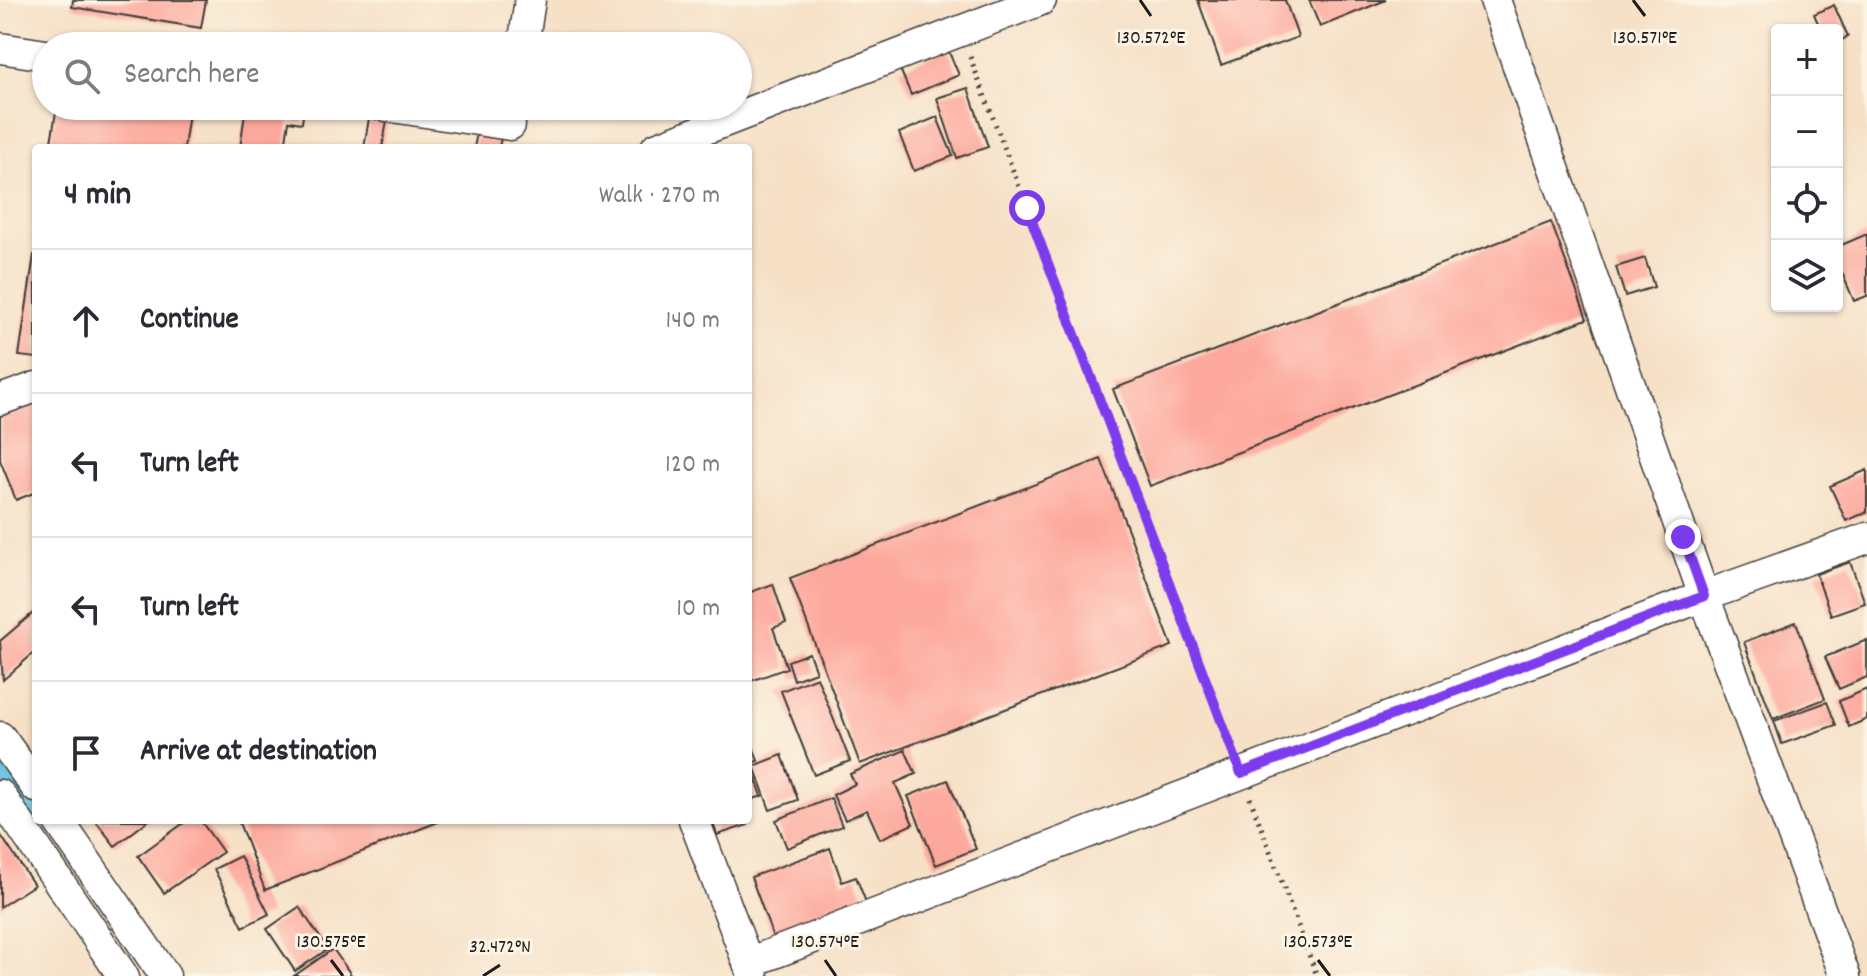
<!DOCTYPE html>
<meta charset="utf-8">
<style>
body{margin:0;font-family:Dekko,sans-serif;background:#f2f2f3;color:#2b2b33}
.controls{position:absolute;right:24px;top:24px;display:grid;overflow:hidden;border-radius:8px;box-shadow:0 2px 6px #0004}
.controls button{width:72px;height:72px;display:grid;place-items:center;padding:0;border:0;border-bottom:2px solid #e1e1e2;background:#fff;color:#2b2b33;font:40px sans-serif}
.stop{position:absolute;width:24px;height:24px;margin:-18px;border:6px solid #7c3aed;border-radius:50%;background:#fff}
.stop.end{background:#7c3aed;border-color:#fff;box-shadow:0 2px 8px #0008}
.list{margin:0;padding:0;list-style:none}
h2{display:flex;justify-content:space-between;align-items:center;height:104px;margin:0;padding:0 32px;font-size:34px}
h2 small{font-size:26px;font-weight:400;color:#7c7c81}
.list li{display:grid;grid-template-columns:52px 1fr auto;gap:24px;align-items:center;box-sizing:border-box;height:144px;padding:0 32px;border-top:2px solid #e1e1e2}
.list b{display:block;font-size:30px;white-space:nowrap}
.list em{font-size:26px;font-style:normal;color:#7c7c81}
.icon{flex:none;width:44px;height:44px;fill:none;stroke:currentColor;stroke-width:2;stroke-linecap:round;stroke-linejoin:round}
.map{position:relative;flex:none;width:1867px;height:976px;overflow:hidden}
.search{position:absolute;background:#fff;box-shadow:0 2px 6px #0004;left:32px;top:32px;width:720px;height:88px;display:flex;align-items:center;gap:20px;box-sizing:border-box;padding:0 28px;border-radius:44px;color:#7c7c81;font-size:30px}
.panel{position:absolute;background:#fff;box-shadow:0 2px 6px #0004;left:32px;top:144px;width:720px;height:680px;border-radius:8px}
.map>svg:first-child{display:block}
</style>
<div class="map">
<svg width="1867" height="976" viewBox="0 0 1867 976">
<rect width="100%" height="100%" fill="#fcf5e5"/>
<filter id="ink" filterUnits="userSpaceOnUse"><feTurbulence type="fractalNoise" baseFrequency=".0125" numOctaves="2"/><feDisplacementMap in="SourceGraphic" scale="16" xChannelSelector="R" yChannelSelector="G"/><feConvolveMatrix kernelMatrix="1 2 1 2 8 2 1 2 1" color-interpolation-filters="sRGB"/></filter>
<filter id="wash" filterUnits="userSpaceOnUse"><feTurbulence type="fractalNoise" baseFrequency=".006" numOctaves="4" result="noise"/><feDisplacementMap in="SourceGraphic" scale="32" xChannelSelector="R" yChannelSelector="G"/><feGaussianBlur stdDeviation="1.8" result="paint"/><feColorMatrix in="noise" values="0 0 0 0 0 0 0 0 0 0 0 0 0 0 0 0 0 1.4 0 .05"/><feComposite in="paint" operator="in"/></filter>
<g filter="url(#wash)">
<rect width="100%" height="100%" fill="#f6e0c6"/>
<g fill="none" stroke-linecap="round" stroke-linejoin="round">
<path stroke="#62bee0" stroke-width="30" d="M 8,766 L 36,808"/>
</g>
<g id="blocks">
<path fill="#fda89c" d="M 73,0 L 206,0 L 201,28 L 72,7 Z
M 1198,0 L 1285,0 L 1298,37 L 1221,65 Z
M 1309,0 L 1386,0 L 1320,27 Z
M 1834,5 L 1848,37 L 1837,42 L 1837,30 L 1821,30 L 1814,14 Z
M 948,50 L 959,75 L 911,95 L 900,69 Z
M 968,88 L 988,147 L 957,158 L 937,98 Z
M 57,106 L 190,106 L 184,148 L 50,148 Z
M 246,106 L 304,108 L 302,123 L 289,121 L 285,148 L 240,148 Z
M 937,117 L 953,156 L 914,171 L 899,133 Z
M 369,118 L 387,121 L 382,148 L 364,148 Z
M 477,133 L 501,137 L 499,148 L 474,148 Z
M 1551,222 L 1587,319 L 1150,486 L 1113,389 Z
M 1867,234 L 1867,296 L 1854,301 L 1837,261 L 1837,247 Z
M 34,255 L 36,255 L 36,358 L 19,356 Z
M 1645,258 L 1654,287 L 1625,296 L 1616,267 Z
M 36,402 L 36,492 L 16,500 L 0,460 L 0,416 Z
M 1101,459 L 1172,646 L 860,764 L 790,578 Z
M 1867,470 L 1867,512 L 1846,521 L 1830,486 Z
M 1850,562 L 1865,603 L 1831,615 L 1816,574 Z
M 773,584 L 786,623 L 773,628 L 787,668 L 748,682 L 748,593 Z
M 33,613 L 36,617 L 36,651 L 3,680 L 0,641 Z
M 1796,622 L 1825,699 L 1773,719 L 1744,642 Z
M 1867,640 L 1867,677 L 1839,689 L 1825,657 Z
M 809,653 L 816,672 L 794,680 L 788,661 Z
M 817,677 L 850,761 L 814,775 L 781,691 Z
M 1867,689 L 1867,719 L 1849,727 L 1839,701 Z
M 1827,702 L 1836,725 L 1782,744 L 1774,721 Z
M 752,744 L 758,761 L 750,763 L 762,796 L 748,801 L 748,746 Z
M 905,750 L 916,774 L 895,783 L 913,824 L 880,839 L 867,810 L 845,820 L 833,795 L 855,784 L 850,774 Z
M 782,755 L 798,800 L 770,810 L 754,766 Z
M 948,780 L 976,849 L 936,865 L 908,796 Z
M 831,798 L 842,826 L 787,848 L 776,820 Z
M 95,820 L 149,820 L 115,846 Z
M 188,820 L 200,820 L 223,852 L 164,893 L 138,856 Z
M 238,820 L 443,820 L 265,890 Z
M 712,820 L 746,820 L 748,825 L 717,835 Z
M 0,834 L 34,885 L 0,907 Z
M 830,848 L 842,882 L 856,877 L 867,905 L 774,940 L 751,877 Z
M 240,856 L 269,914 L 243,927 L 214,869 Z
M 299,907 L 328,949 L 295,971 L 267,929 Z
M 333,949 L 352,976 L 294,976 Z"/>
</g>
</g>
<g filter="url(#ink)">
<use href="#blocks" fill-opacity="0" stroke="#3d3936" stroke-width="2"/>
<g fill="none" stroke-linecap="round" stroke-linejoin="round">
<defs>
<path id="minor" d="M 1495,0 L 1704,596 L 1845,976
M 523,46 L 530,0
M 0,48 L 46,55
M 386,106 L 510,125
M 656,148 L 1041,0
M 0,400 L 36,387
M 0,737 L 36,787
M 0,795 L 123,976
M 58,820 L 165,976
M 694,820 L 753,976
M 748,963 L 1704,596 L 1867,538"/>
</defs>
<use href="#minor" stroke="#3d3936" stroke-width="33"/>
<path stroke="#3d3936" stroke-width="5" stroke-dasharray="2 6" stroke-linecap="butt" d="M 970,57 L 1231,747
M 1250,798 L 1317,976"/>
<use href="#minor" stroke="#fff" stroke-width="30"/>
</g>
</g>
<g fill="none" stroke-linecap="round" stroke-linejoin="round" filter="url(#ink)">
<path stroke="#7c3aed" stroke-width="10" d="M 1027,208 L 1241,773 L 1704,596 L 1683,537"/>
</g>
<path fill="none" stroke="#1c1c1c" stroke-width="3" d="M 1140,0 L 1151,16M 1633,0 L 1645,16M 331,960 L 343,976M 825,960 L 836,976M 1318,960 L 1330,976M 483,976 L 500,965"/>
<g font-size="20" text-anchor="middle" fill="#1c1c1c" stroke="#fcf5e5" stroke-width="6" stroke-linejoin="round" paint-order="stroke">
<text x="1151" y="43">130.572°E</text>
<text x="1645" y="43">130.571°E</text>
<text x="331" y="947">130.575°E</text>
<text x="825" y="947">130.574°E</text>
<text x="1318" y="947">130.573°E</text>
<text x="500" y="952">32.472°N</text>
</g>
</svg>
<div class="controls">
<button>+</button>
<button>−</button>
<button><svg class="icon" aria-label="locate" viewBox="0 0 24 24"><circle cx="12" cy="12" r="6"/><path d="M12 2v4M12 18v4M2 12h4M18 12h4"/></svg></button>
<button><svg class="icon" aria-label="layers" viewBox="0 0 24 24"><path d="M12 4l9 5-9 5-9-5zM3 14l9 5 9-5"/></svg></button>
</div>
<div class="stop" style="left:1027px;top:208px"></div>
<div class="stop end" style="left:1683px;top:537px"></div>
<div class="search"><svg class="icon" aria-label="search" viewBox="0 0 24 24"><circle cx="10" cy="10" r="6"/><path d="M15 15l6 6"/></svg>Search here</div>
<section class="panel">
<h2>4 min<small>Walk · 270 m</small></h2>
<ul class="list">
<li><svg class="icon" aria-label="ahead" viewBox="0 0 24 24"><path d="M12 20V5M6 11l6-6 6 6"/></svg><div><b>Continue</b></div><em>140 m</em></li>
<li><svg class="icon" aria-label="left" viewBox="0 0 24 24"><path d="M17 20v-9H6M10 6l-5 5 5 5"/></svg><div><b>Turn left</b></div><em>120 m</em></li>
<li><svg class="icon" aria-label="left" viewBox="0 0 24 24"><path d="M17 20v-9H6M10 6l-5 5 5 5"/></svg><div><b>Turn left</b></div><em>10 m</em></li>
<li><svg class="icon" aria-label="arrive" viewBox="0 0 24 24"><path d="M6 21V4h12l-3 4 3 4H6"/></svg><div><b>Arrive at destination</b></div></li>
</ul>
</section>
</div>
